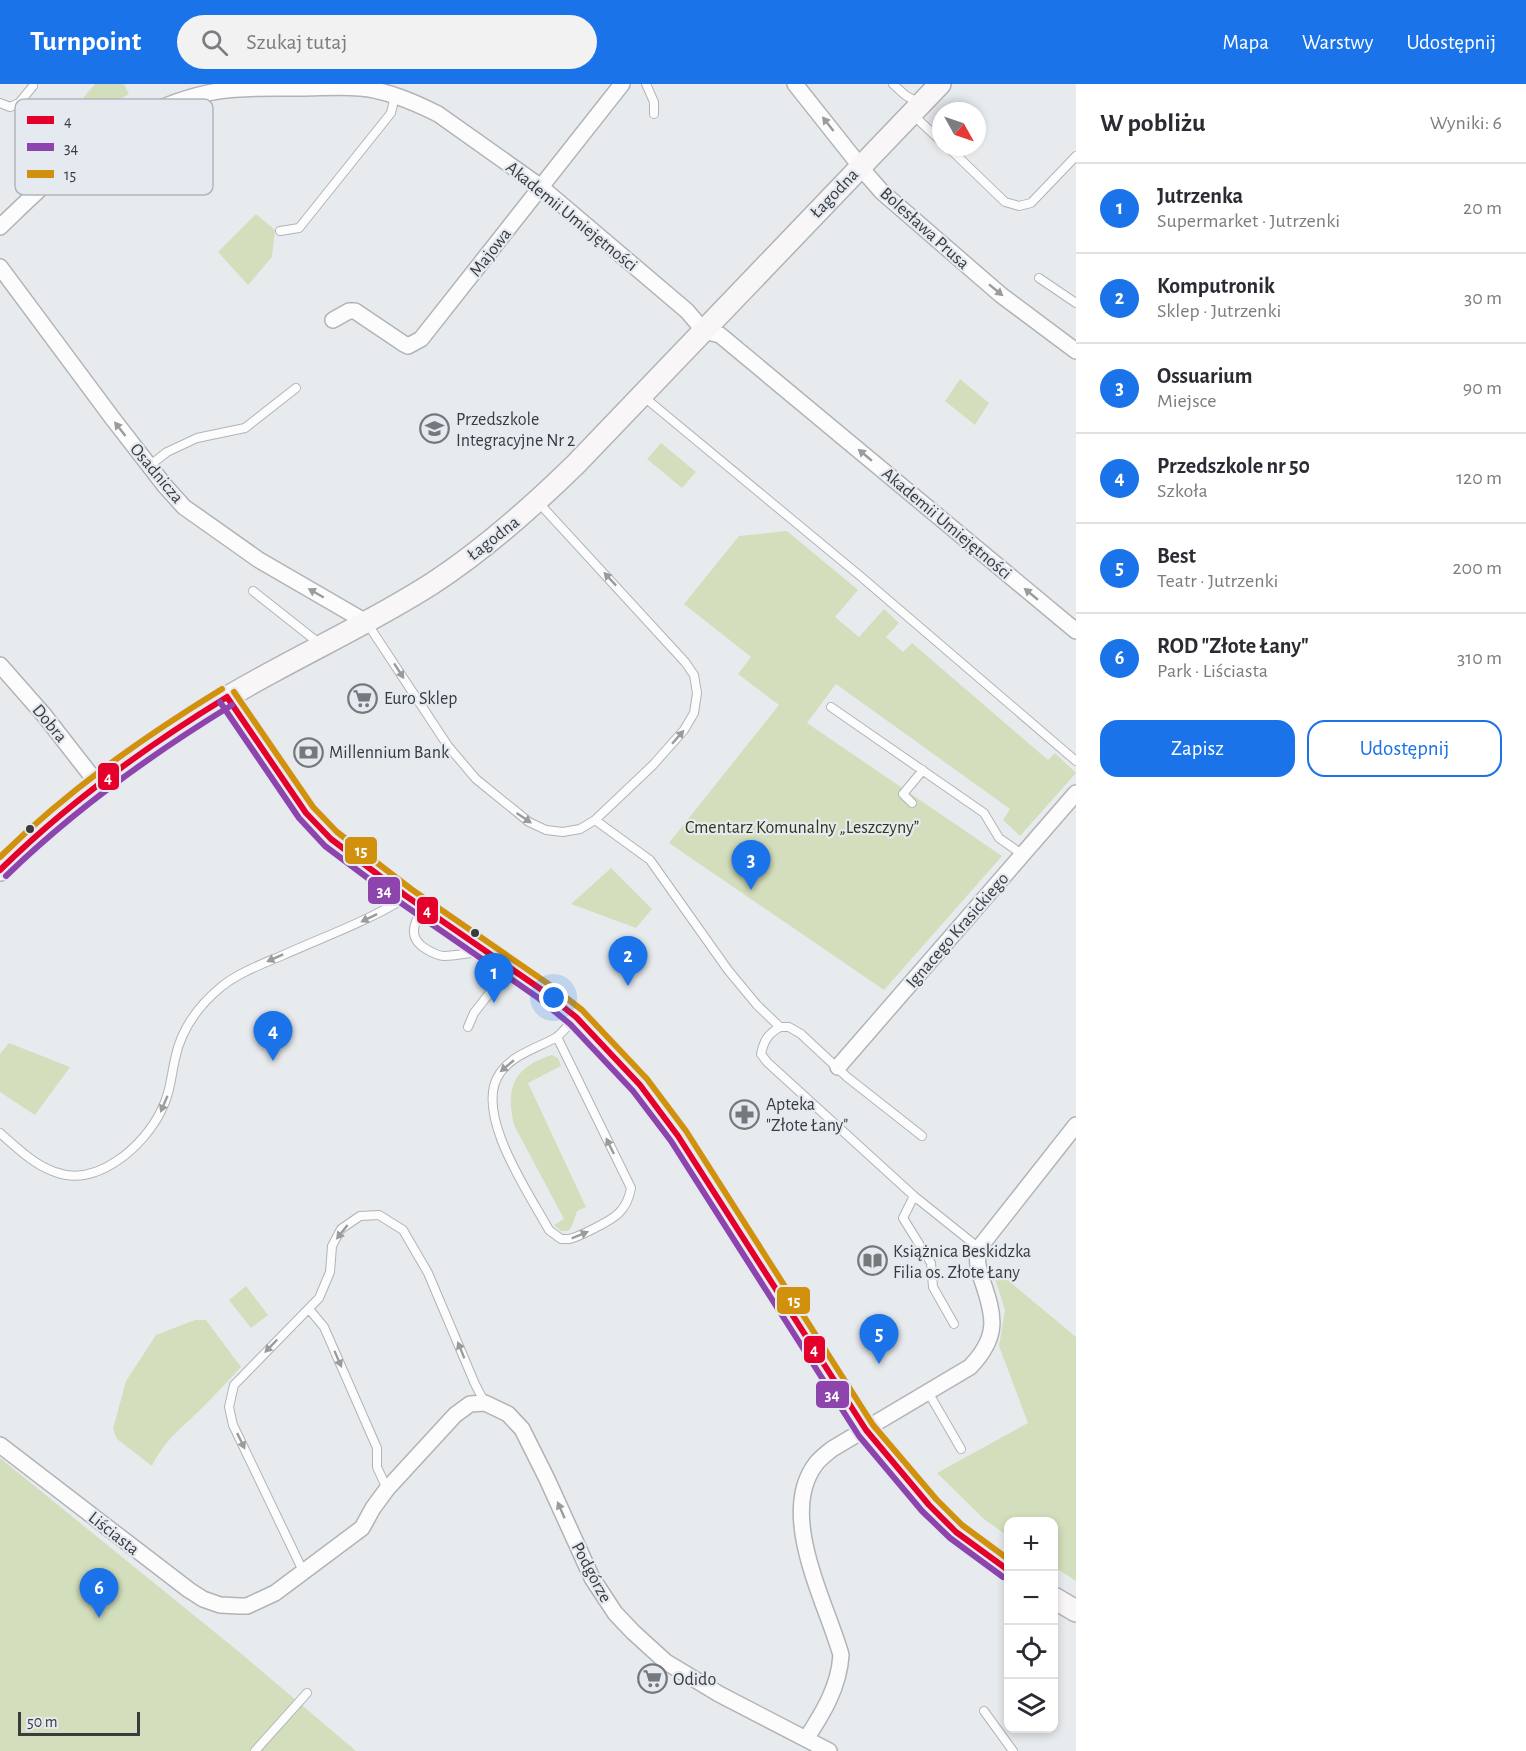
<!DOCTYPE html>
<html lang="pl">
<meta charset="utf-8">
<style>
body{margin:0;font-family:"Alegreya Sans",sans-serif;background:#f2f2f3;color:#2b2b33}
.controls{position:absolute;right:18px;bottom:18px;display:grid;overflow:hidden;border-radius:12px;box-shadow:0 3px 9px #0003}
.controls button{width:54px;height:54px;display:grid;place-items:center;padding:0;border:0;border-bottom:2px solid #e1e1e2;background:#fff;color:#2b2b33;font:30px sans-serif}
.compass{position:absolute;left:932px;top:18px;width:54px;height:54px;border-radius:50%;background:#fff;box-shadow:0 3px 9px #0003;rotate:130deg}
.scale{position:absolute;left:18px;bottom:15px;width:122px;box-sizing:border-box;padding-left:6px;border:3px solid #393b3d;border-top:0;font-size:16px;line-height:21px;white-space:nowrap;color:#393b3d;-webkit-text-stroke:4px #e5eaf1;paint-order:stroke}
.you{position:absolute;left:554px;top:914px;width:21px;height:21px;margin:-15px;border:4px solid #fff;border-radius:50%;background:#1a73e8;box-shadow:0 0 0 9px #1a73e833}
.badge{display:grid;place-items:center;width:39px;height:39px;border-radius:50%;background:#1a73e8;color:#fff;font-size:20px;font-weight:700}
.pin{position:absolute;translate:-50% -50px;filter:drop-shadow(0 2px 3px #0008)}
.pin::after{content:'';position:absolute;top:32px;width:21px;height:18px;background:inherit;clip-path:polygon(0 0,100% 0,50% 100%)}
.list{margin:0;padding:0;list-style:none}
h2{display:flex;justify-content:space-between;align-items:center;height:78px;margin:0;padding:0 24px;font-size:26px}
h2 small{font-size:20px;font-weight:400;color:#7c7c81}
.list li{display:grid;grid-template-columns:39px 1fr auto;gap:18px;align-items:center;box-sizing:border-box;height:90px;padding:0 24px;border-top:2px solid #e1e1e2}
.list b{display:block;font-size:22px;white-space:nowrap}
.list p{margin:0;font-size:20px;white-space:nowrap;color:#7c7c81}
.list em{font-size:20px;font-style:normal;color:#7c7c81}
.actions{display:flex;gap:12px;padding:18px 24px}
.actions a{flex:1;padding:14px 0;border:2px solid #1a73e8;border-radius:18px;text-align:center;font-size:21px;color:#1a73e8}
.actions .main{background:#1a73e8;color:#fff}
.icon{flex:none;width:33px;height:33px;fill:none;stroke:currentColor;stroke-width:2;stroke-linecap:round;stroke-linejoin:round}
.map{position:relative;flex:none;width:1076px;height:1667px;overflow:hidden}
header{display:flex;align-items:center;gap:36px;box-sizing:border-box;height:84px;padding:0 30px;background:#1a73e8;color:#fff}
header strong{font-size:28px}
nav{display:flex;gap:33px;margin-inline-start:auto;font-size:21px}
.search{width:420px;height:54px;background:#f2f2f3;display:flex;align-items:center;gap:15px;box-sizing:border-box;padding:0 21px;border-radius:33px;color:#7c7c81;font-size:22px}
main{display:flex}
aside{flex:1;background:#fff}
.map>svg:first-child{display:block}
</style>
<header>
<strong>Turnpoint</strong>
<div class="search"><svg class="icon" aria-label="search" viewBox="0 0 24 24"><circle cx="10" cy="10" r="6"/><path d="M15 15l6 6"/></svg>Szukaj tutaj</div>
<nav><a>Mapa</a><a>Warstwy</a><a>Udostępnij</a></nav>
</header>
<main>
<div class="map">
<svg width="1076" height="1667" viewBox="0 0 1076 1667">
<rect width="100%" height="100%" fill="#e8ebee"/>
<path fill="#d3debc" d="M 95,0 L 124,0 L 129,10 L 84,35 L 73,26 Z
M 256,130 L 275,146 L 272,173 L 248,201 L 218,168 Z
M 960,295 L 989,319 L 975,341 L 945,317 Z
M 661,359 L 696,388 L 682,404 L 647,375 Z
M 787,447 L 858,506 L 835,533 L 859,553 L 884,525 L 899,539 L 886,553 L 903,568 L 912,559 L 1048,676 L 1055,669 L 1076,689 L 1020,752 L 1003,736 L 1010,725 L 836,600 L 807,639 L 1002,772 L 884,906 L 669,759 L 779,621 L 738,590 L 751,573 L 684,520 L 739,452 Z
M 611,784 L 652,825 L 636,844 L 571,820 Z
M 9,959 L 70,983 L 35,1031 L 0,1008 L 0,970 Z
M 552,971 L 558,974 L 561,982 L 528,999 L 586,1123 L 577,1127 L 572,1142 L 568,1147 L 561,1147 L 554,1141 L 564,1135 L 514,1041 C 505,1003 514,983 552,971 Z
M 991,1182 L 1076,1253 L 1076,1497 L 1054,1483 L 1054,1438 L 1008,1438 L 1008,1452 L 985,1436 L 937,1389 L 1028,1339 L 999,1262 L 1005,1226 Z
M 246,1202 L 268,1231 L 251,1244 L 229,1216 Z
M 195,1236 L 206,1236 L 241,1283 C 228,1297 215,1311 201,1325 C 180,1346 166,1354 152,1382 L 117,1355 L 113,1345 L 126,1297 L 156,1251 Z
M 0,1374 L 238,1567 L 356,1667 L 0,1667 Z"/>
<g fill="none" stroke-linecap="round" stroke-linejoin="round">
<defs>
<path id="lane" d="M 646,0 L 654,18 L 654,30
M 893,0 L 905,11 L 917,18
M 0,19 L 10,23 L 19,19 L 33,2
M 912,30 L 941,57
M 948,63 L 1005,118 L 1019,122 L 1031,119 L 1076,72
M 280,147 L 299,144 L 391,29 L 395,12
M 1039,194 L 1076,219
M 644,313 L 859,491 L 1076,677
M 149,382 L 167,368 L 197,354 L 245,344 L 296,304
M 253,507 L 320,560
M 367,539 L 448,662 L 476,695 L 529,738 L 546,746 L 563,748 L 580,745 L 595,736 L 653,681 L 684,646 L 694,629 L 697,609 L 694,591 L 685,578 L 538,418
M 831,623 L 984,729 L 999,754 L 1023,771
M 912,719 L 903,710 L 923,686
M 595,736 L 650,776 L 728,886 L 757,921 L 780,943 L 789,943 L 801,950 L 847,993 L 922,1052
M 422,825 C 413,841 408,854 426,865 C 431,868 438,872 444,872 C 455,872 467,869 478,868
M 468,943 L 474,929 L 509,884
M 780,943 C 768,950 764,956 761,970 L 767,978 L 914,1112 L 979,1164
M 557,953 L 631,1104 C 627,1127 615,1134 595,1144 C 587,1148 578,1153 569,1155 L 561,1155 L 549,1146 C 530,1111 472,1028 500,989 C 512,971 537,964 555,954 C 562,950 568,941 574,935
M 0,1049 C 16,1063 34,1081 55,1088 C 97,1104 144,1062 161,1027 C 170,1010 171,993 175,975 C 181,945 198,922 221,903 C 238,889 260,881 281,872 C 323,853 366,838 405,814
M 914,1112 L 903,1134 L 931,1179 L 933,1203 L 954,1240
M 309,1225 L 324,1243 L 377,1364 L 377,1383 L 387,1405
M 928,1308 L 961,1365
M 303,1487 L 233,1341 L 229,1323 L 234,1301 L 319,1214 L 330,1188 L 332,1162 L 341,1145 L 360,1132 L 379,1131 L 403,1146 L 428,1189 L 475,1300 L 485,1319
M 984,1627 L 1013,1667
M 255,1667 L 307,1609"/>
<path id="street" d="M 795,0 L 868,92 L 882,108 L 1001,211 L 1076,267
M 0,143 C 23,121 46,98 71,78 C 109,46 168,15 218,7 C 245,3 273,4 300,4 C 320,4 341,2 360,4 C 387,6 414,18 438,30 L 541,103 L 687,227 L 704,247 L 720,251 L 1076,547
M 0,183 L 113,335 L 165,402 L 184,423 L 259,476 L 366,538
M 333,236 L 349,227 L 355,227 L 404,260 L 408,262 L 421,255 L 622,0
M 0,581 L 44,631 L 97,699
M 838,983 L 1076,709
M 0,1361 L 189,1506 L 203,1515 L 220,1521 L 240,1522 L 247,1522 L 275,1509 L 362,1444 L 373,1424 L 387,1405 L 455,1331 L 470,1320 L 485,1319 L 508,1330 L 522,1345 L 547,1395 L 592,1494 L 615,1529 L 633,1548 L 666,1578 L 719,1610 L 829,1667
M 806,1655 C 823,1629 839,1603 841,1571 C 826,1518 778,1432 815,1381 C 819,1375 826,1370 832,1365 L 970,1283 C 999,1253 995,1233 982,1196 C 978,1184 976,1176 979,1164 L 1076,1041"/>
<path id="secondary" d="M 227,613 L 306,729 L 331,755 L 406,812 L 542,906 L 576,933 L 621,980 L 640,1001 L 678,1052 L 866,1346 L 929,1421 L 956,1448 L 1008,1486
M 0,786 C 79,704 174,641 274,587 C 327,558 382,532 433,499 C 485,465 531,424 576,380 L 940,0
M 1054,1514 L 1076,1527"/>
</defs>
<use href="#lane" stroke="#b2b3b6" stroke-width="10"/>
<use href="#street" stroke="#b2b3b6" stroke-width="18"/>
<use href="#secondary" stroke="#b2b3b6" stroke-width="24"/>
<use href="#lane" stroke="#fcfcfc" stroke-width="8"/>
<use href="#street" stroke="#fcfcfc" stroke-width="15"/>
<use href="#secondary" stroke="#f8f6f7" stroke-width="21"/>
<defs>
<path id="bus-1" d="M 227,613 L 306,729 L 331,755 L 406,812 L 542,906 L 576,933 L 640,1001 L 678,1052 L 866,1346 L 929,1421 L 956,1448 L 1008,1486
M 0,786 C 69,718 145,663 227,613"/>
<path id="bus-2" d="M 220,618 L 299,734 L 325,762 L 401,819 L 537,913 L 570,940 L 633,1007 L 671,1057 L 859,1352 L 922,1427 L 950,1454 L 1003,1493
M 6,792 C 75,725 150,671 232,621"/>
<path id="bus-3" d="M 234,608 L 313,723 L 337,748 L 411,805 L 547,899 L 582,926 L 647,995 L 686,1047 L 873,1341 L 936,1415 L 962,1441 L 1008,1475
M 0,773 C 67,707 142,654 222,605"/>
</defs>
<use href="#bus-1" stroke="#e5eaf1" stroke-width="10"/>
<use href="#bus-2" stroke="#e5eaf1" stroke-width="10"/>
<use href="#bus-3" stroke="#e5eaf1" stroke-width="10"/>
<use href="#bus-1" stroke="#e4002b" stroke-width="6"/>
<use href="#bus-2" stroke="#8e44ad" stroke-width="6"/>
<use href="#bus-3" stroke="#d1910c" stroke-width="6"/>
</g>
<defs><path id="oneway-solid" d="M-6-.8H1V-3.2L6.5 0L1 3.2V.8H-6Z" transform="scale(1.5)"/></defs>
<g fill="#9a9c9c">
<use href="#oneway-solid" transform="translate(828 40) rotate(-128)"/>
<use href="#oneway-solid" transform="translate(996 206) rotate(39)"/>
<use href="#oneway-solid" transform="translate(120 345) rotate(-128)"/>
<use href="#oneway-solid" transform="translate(865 371) rotate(-140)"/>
<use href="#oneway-solid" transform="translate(610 495) rotate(-133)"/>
<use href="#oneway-solid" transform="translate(316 509) rotate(-150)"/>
<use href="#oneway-solid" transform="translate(1031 510) rotate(-140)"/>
<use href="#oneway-solid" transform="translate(399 587) rotate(57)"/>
<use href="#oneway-solid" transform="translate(678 653) rotate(-49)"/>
<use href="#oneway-solid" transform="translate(524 734) rotate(34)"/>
<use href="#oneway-solid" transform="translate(369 834) rotate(154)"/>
<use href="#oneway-solid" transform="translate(275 874) rotate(156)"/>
<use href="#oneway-solid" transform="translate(507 982) rotate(140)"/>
<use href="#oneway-solid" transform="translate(164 1020) rotate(113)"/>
<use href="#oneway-solid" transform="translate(610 1062) rotate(-116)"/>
<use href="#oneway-solid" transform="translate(342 1148) rotate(128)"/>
<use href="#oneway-solid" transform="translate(580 1151) rotate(-22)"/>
<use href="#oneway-solid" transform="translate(271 1262) rotate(134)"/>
<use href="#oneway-solid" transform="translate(461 1266) rotate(-112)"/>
<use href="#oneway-solid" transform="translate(338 1275) rotate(66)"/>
<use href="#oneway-solid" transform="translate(241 1357) rotate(64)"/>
<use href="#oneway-solid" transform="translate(561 1426) rotate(-114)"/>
</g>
<defs>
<symbol id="school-ring" viewBox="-11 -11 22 22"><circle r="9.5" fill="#e5eaf1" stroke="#76797b" stroke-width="1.5"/><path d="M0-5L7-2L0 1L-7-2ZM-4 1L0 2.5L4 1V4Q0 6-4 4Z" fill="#76797b"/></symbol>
<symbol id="supermarket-ring" viewBox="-11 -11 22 22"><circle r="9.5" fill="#e5eaf1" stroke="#76797b" stroke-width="1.5"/><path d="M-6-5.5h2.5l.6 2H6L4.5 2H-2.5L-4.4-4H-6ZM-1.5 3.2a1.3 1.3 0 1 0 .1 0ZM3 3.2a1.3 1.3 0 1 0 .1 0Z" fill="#76797b"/></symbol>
<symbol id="bank-ring" viewBox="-11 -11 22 22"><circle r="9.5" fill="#e5eaf1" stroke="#76797b" stroke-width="1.5"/><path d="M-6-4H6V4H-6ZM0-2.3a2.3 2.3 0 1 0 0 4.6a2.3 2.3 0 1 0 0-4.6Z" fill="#76797b"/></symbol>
<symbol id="pharmacy-ring" viewBox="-11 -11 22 22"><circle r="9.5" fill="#e5eaf1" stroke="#76797b" stroke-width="1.5"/><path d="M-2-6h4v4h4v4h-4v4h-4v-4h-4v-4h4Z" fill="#76797b"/></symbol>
<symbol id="library-ring" viewBox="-11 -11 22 22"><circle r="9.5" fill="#e5eaf1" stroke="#76797b" stroke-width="1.5"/><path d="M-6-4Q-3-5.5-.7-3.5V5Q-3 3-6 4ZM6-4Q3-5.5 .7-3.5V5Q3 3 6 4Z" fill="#76797b"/></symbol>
</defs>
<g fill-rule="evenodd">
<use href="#school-ring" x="418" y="328" width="33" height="33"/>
<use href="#supermarket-ring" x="346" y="598" width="33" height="33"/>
<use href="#bank-ring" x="292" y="652" width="33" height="33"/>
<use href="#pharmacy-ring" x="728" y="1014" width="33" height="33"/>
<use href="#library-ring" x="856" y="1160" width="33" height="33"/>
<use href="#supermarket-ring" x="636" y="1578" width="33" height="33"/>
</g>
<g fill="#393b3d" stroke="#e5eaf1" stroke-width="2">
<circle cx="30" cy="745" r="5"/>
<circle cx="475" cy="849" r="5"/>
</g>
<g text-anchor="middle" stroke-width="4.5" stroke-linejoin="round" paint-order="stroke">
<g font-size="18" fill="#393b3d" stroke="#e5eaf1">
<text transform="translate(834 109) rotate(-46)" y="6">Łagodna</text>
<text transform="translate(572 132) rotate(39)" y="6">Akademii Umiejętności</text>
<text transform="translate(925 144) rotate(42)" y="6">Bolesława Prusa</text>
<text transform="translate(490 168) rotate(-52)" y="6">Majowa</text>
<text transform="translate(157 389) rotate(50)" y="6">Osadnicza</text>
<text transform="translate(947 439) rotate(40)" y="6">Akademii Umiejętności</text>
<text transform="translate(493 454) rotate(-38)" y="6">Łagodna</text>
<text transform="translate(50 639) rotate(50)" y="6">Dobra</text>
<text transform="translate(957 846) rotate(-49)" y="6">Ignacego Krasickiego</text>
<text transform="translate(114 1449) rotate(38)" y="6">Liściasta</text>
<text transform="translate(592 1488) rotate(62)" y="6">Podgórze</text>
</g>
<g font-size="18" fill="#393b3d" stroke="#e5eaf1" text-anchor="start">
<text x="456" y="341">Przedszkole<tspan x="456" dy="21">Integracyjne Nr 2</tspan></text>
<text x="384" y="620">Euro Sklep</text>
<text x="329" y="674">Millennium Bank</text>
<text x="766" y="1026">Apteka<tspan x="766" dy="21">"Złote Łany"</tspan></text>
<text x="893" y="1173">Książnica Beskidzka<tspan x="893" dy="21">Filia os. Złote Łany</tspan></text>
<text x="673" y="1601">Odido</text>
</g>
<g font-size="18" fill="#303912" stroke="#e5eaf1">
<text x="802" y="749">Cmentarz Komunalny „Leszczyny”</text>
</g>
</g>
<rect x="15" y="15" width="198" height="96" rx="9" fill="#e5eaf1" stroke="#b1b6bb" stroke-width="1.5"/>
<rect x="27" y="32" width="27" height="8" fill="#e4002b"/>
<rect x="27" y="59" width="27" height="8" fill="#8e44ad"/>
<rect x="27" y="86" width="27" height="8" fill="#d1910c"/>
<g font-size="16" fill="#393b3d">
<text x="64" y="42">4</text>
<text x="64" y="69">34</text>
<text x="64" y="96">15</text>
</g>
<g stroke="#e5eaf1" stroke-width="2">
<rect x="97" y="678" width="23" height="29" rx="6" fill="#e4002b"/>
<rect x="344" y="752" width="34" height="29" rx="6" fill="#d1910c"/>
<rect x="367" y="792" width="34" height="29" rx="6" fill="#8e44ad"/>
<rect x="416" y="812" width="23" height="29" rx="6" fill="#e4002b"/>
<rect x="776" y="1202" width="35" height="29" rx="6" fill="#d1910c"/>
<rect x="803" y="1251" width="23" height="29" rx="6" fill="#e4002b"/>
<rect x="815" y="1296" width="35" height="29" rx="6" fill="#8e44ad"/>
</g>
<g font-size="16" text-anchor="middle" font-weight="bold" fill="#fff">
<text x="108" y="699">4</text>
<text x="361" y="772">15</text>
<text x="384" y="812">34</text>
<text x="427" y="832">4</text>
<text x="794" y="1222">15</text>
<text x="814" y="1271">4</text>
<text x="832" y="1316">34</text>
</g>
</svg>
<div class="controls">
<button>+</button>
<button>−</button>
<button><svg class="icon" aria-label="locate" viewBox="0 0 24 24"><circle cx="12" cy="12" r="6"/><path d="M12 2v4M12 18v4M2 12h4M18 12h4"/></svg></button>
<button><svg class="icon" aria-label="layers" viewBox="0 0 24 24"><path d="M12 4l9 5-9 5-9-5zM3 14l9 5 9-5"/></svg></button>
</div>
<svg class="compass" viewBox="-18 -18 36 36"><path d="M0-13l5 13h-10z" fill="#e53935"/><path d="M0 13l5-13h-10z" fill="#7c7c81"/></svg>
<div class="scale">50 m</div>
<div class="you"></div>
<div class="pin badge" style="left:494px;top:919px">1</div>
<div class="pin badge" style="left:628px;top:902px">2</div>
<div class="pin badge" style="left:751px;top:806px">3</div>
<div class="pin badge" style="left:273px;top:977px">4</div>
<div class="pin badge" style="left:879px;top:1280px">5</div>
<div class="pin badge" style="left:99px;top:1534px">6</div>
</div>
<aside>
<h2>W pobliżu<small>Wyniki: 6</small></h2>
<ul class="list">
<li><span class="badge">1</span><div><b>Jutrzenka</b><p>Supermarket · Jutrzenki</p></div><em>20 m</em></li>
<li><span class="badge">2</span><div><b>Komputronik</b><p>Sklep · Jutrzenki</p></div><em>30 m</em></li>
<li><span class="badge">3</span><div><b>Ossuarium</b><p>Miejsce</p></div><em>90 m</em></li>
<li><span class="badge">4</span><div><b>Przedszkole nr 50</b><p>Szkoła</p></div><em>120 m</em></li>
<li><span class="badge">5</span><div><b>Best</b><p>Teatr · Jutrzenki</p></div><em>200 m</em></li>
<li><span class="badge">6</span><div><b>ROD &quot;Złote Łany&quot;</b><p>Park · Liściasta</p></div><em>310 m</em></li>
</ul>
<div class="actions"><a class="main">Zapisz</a><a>Udostępnij</a></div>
</aside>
</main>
